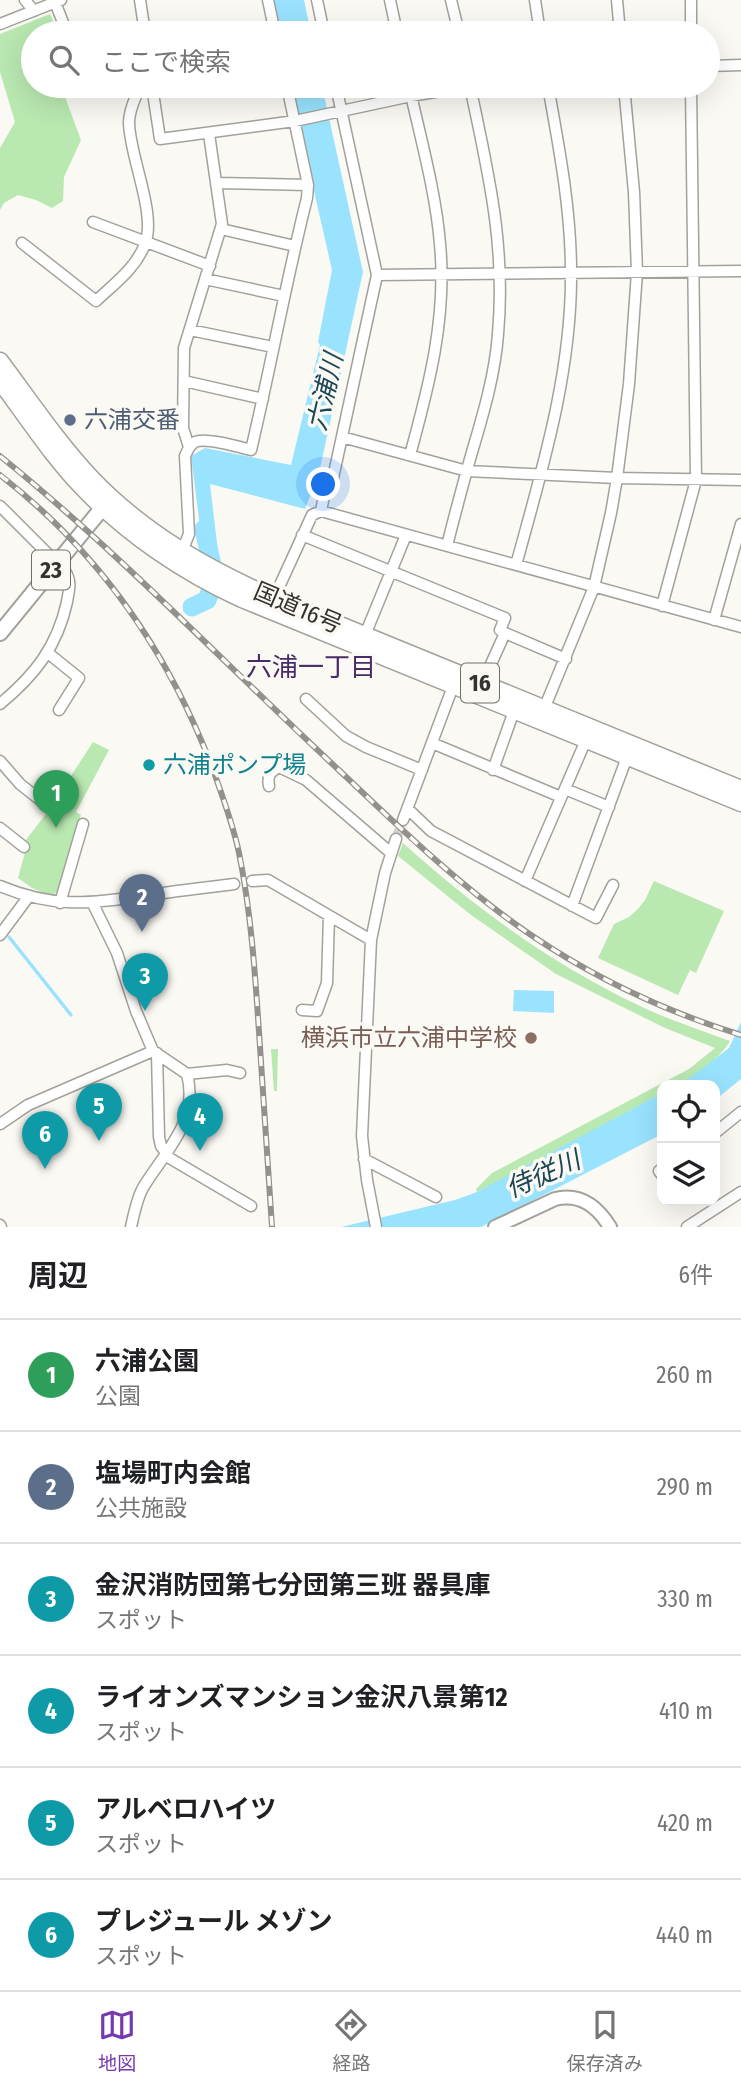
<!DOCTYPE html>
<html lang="ja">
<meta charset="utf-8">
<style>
body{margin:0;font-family:"Fira Sans Condensed","Noto Sans JP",sans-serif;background:#f2f2f2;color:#202124}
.controls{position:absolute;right:21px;bottom:21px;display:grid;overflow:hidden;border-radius:14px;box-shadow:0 7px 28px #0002}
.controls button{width:63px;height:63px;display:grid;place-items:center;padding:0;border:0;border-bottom:2px solid #e0e0e0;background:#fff;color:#202124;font:35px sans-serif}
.you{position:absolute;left:324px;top:485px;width:24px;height:24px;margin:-18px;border:5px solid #fff;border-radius:50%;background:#1a73e8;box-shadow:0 0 0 10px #1a73e833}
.badge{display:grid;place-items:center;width:46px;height:46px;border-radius:50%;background:#7638ae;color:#fff;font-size:23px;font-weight:700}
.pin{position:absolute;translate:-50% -58px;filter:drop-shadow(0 2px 4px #0008)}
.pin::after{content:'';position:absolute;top:37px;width:24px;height:21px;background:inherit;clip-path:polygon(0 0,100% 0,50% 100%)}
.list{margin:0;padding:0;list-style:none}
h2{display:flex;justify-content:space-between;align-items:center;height:91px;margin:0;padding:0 28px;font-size:30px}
h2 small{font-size:23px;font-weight:400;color:#757577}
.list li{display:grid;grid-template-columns:46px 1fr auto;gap:21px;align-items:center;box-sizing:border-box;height:112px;padding:0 28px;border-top:2px solid #e0e0e0}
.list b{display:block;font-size:26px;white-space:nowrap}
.list p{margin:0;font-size:23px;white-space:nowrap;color:#757577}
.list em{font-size:23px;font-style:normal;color:#757577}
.icon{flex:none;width:38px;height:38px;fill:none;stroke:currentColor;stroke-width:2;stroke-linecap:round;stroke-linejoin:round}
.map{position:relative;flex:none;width:741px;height:1227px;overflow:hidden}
.search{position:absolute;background:#fff;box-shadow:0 7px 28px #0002;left:21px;right:21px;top:21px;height:77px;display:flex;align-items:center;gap:18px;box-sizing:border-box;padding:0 24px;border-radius:38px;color:#757577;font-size:26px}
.sheet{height:763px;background:#fff}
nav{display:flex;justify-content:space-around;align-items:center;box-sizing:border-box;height:98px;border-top:2px solid #e0e0e0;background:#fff;font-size:19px;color:#757577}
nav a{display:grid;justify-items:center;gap:4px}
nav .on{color:#7638ae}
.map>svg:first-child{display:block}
</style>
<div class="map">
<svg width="741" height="1227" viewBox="0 0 741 1227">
<rect width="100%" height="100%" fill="#fbf9f4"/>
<path fill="#b9e8b1" d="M 50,14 L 58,33 L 33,33 L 33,86 L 61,86 L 81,140 L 64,177 L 63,201 L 52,208 L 36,200 L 18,195 L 4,203 L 0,210 L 0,148 L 15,122 L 0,72 L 0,34 Z
M 93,742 L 109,750 L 76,812 L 81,815 L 59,890 L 52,896 L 32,888 L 18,878 L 27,845 L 25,841 L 49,810 Z
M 403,843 C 475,908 553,965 640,1006 C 669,1020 700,1030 730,1041 C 722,1056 695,1077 679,1084 C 674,1086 668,1085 662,1085 L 662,1093 L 512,1175 L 477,1192 L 476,1189 L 492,1173 L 689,1069 L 715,1048 L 665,1028 L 556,974 L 471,915 L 398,856 Z
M 654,881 L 724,911 L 696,973 L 690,970 L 678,995 L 598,958 L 614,924 L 629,917 L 638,909 L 645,900 Z
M 271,1049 L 278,1049 L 277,1091 L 274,1091 Z"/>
<path fill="#99e3ff" d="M 271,0 L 304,0 L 311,33 L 279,33 Z
M 290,86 L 322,86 L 363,272 L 319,473 L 305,509 L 210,484 L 219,560 L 203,551 L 191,456 L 205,448 L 291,465 L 320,345 L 318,342 L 332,270 Z
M 514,990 L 554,991 L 554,1013 L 513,1011 Z
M 741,1022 L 741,1079 L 715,1100 L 715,1085 L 676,1085 L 691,1077 L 729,1048 Z
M 662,1093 L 662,1134 L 481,1227 L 341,1227 L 455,1200 L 477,1192 Z"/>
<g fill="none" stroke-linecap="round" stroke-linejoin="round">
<path stroke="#99e3ff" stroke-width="3.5" d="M 9,937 L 71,1015"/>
<path stroke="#99e3ff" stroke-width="19" d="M 192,607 L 207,600 L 215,579 L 204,529"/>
<path stroke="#d3d1cd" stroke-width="10" stroke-dasharray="10 5" stroke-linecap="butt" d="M 396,839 L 403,820"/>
<defs>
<path id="minor" d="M 25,0 L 34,11
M 140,0 L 145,33
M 268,0 L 275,33
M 317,0 L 324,33
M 390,0 L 397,33
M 451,0 L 459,33
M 535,0 L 540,33
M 617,0 L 620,33
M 691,0 L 691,33
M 55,2 L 67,33
M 0,24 L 61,0
M 708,66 L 741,65
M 152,86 L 160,139 L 295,121 L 411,96 L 470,86
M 409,86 C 420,136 436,193 440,244 C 447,317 429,386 410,455
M 216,183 L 308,185
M 93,222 L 210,266
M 221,229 L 295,246
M 22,243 L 96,301 C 114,284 136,268 145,244 C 157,214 129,155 129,122 C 129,109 136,97 140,86
M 377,275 L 741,271
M 205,279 L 284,296
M 190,330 L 273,347
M 184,381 L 263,399
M 342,437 L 467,471 L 617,478 L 741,480
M 189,447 L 183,428 L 184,348 L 222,224 L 209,134
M 0,506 L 65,571 C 72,582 69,589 67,602 C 57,647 35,675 0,704
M 321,511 L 324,496 L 333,478 L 377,275 L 336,86
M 302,535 L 505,618 L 500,630 L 505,633 L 482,684
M 447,546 C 454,517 462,488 470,459 C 482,418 495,376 498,334 C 506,245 488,172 470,86
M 180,556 L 189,534 L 185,456 C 188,450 189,445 195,442 C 205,437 239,447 251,450 C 271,366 286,281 307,198 L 308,185 L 287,86
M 516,565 C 542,470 572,372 571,272 C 571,209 559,147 548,86
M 274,598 L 312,515 L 321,511 L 741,627
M 662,606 L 696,480 L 691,86
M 714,620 L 741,524
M 505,633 L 566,659
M 365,635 L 406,535
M 48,653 L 79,678 L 59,710
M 306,699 L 346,736 L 366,747 L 422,770
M 544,709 L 594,587 L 611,513 L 617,478 L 629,384 L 637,272 L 634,192 L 624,86
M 432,743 L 561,797
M 0,761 L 20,784 L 49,807
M 493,770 L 514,711
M 269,786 C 267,776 270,772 279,767 L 306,780 L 391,853
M 565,789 L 609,807
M 408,809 L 431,831 L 596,918 L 613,885
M 403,820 L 455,681
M 0,828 L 24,847
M 252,881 L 268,880 L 371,940
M 525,881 L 586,740
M 0,886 C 53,908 88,904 143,896 C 173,891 203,888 234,884
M 60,903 L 83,824
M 93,904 L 117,953 L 136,1011 L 153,1051 L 187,1074 C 199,1121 167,1149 144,1186 C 137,1197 134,1214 131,1227
M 572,906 L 627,757
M 0,935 L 29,896
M 302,1010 L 317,1011 L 327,983 L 329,916
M 157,1053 L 159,1137 L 161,1146 L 167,1154
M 187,1074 L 227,1070 L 240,1073
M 0,1124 L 28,1105 L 153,1051
M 715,1133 L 741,1112
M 166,1156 L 251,1206
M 364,1159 L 436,1197
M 662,1169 L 659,1171 L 662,1175
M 0,1225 L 1,1227
M 376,1227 L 367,1180 L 362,1136 L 371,940 L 385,873 L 396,839
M 687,1227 L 741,1192"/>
<path id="tertiary" d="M 495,1227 L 555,1199 C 580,1193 597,1206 610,1227"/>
<path id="primary" d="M 0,633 L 108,501"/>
<path id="trunk" d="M 0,361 C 30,401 58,443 92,479 C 144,533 207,569 274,598 L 741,789
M 0,381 C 27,417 52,456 83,488 C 127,534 184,573 242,599 L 741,803"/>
</defs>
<use href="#minor" stroke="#a2a19c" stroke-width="13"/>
<use href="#tertiary" stroke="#a2a19c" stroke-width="16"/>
<use href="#primary" stroke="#a2a19c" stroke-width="18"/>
<use href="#trunk" stroke="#a2a19c" stroke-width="19"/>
<use href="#minor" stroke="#fff" stroke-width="10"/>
<use href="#tertiary" stroke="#fff" stroke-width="12"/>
<use href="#primary" stroke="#fff" stroke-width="14"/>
<use href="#trunk" stroke="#fff" stroke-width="16"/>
<defs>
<path id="rail" d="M 0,456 C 121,554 228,667 342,773 C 402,830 463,889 531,935 C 596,979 667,1012 741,1035
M 0,475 C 98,551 168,652 212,767 C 222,795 233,824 239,853 C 251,912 255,972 259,1032 C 263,1097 268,1162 272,1227"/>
</defs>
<use href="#rail" stroke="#92918d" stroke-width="6"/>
<use href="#rail" stroke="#fbf9f4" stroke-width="3.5" stroke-dasharray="10" stroke-linecap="butt"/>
</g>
<circle fill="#5c6f8a" stroke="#fbf9f4" stroke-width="2.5" cx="70" cy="420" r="7"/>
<circle fill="#0f9aa8" stroke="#fbf9f4" stroke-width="2.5" cx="149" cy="765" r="7"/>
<circle fill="#8d6e63" stroke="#fbf9f4" stroke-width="2.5" cx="531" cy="1038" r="7"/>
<g text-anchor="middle" stroke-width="7" stroke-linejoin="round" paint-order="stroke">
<g fill="#fbf9f4" stroke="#6f6e6b" stroke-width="2">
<rect x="32" y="550.5" width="38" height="39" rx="5"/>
<rect x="461" y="663.5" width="38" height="39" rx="5"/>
</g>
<g font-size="23" font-weight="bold" fill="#333230">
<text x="51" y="578">23</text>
<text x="480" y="691">16</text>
</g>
<g font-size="24" fill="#4e5e75" stroke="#fbf9f4" text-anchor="start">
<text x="84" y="428">六浦交番</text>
</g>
<g font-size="24" fill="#333230" stroke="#fbf9f4">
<text transform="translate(298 608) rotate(23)" y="8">国道16号</text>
</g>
<g font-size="24" fill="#0d838f" stroke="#fbf9f4" text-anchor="start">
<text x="163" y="773">六浦ポンプ場</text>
</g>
<g font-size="24" fill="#785e54" stroke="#fbf9f4" text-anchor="end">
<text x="517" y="1046">横浜市立六浦中学校</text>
</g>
<g font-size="26" font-style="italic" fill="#1b4655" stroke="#fbf9f4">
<text transform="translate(325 392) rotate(-77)" y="9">六浦川</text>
<text transform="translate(543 1174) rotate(-24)" y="9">侍従川</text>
</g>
<g font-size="26" fill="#482c66" stroke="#fbf9f4">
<text x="311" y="676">六浦一丁目</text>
</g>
</g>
</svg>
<div class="controls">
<button><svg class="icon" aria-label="locate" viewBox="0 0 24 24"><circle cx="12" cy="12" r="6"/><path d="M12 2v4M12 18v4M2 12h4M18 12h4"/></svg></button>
<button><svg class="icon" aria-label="layers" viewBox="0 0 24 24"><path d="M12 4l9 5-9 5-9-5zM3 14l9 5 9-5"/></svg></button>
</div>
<div class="you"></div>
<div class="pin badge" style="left:56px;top:828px;background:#2e9e5b">1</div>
<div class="pin badge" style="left:142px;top:932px;background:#5c6f8a">2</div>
<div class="pin badge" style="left:145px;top:1011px;background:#0f9aa8">3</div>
<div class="pin badge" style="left:200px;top:1151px;background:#0f9aa8">4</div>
<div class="pin badge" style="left:99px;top:1141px;background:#0f9aa8">5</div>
<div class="pin badge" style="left:45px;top:1169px;background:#0f9aa8">6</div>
<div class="search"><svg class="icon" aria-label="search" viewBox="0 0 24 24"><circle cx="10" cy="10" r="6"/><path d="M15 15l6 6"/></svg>ここで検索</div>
</div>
<section class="sheet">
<h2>周辺<small>6件</small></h2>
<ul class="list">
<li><span class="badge" style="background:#2e9e5b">1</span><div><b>六浦公園</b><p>公園</p></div><em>260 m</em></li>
<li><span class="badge" style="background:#5c6f8a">2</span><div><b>塩場町内会館</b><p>公共施設</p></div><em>290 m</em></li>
<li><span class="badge" style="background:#0f9aa8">3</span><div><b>金沢消防団第七分団第三班 器具庫</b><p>スポット</p></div><em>330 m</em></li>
<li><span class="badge" style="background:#0f9aa8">4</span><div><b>ライオンズマンション金沢八景第12</b><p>スポット</p></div><em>410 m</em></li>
<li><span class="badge" style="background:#0f9aa8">5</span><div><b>アルベロハイツ</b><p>スポット</p></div><em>420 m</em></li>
<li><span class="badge" style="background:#0f9aa8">6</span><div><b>プレジュール メゾン</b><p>スポット</p></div><em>440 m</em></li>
</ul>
</section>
<nav>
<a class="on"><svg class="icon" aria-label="map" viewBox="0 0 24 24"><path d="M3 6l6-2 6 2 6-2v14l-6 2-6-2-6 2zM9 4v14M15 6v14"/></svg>地図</a>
<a><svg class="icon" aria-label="directions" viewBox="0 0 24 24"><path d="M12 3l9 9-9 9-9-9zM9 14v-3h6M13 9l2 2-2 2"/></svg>経路</a>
<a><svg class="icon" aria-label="saved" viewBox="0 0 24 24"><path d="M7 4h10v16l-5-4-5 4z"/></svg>保存済み</a>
</nav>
